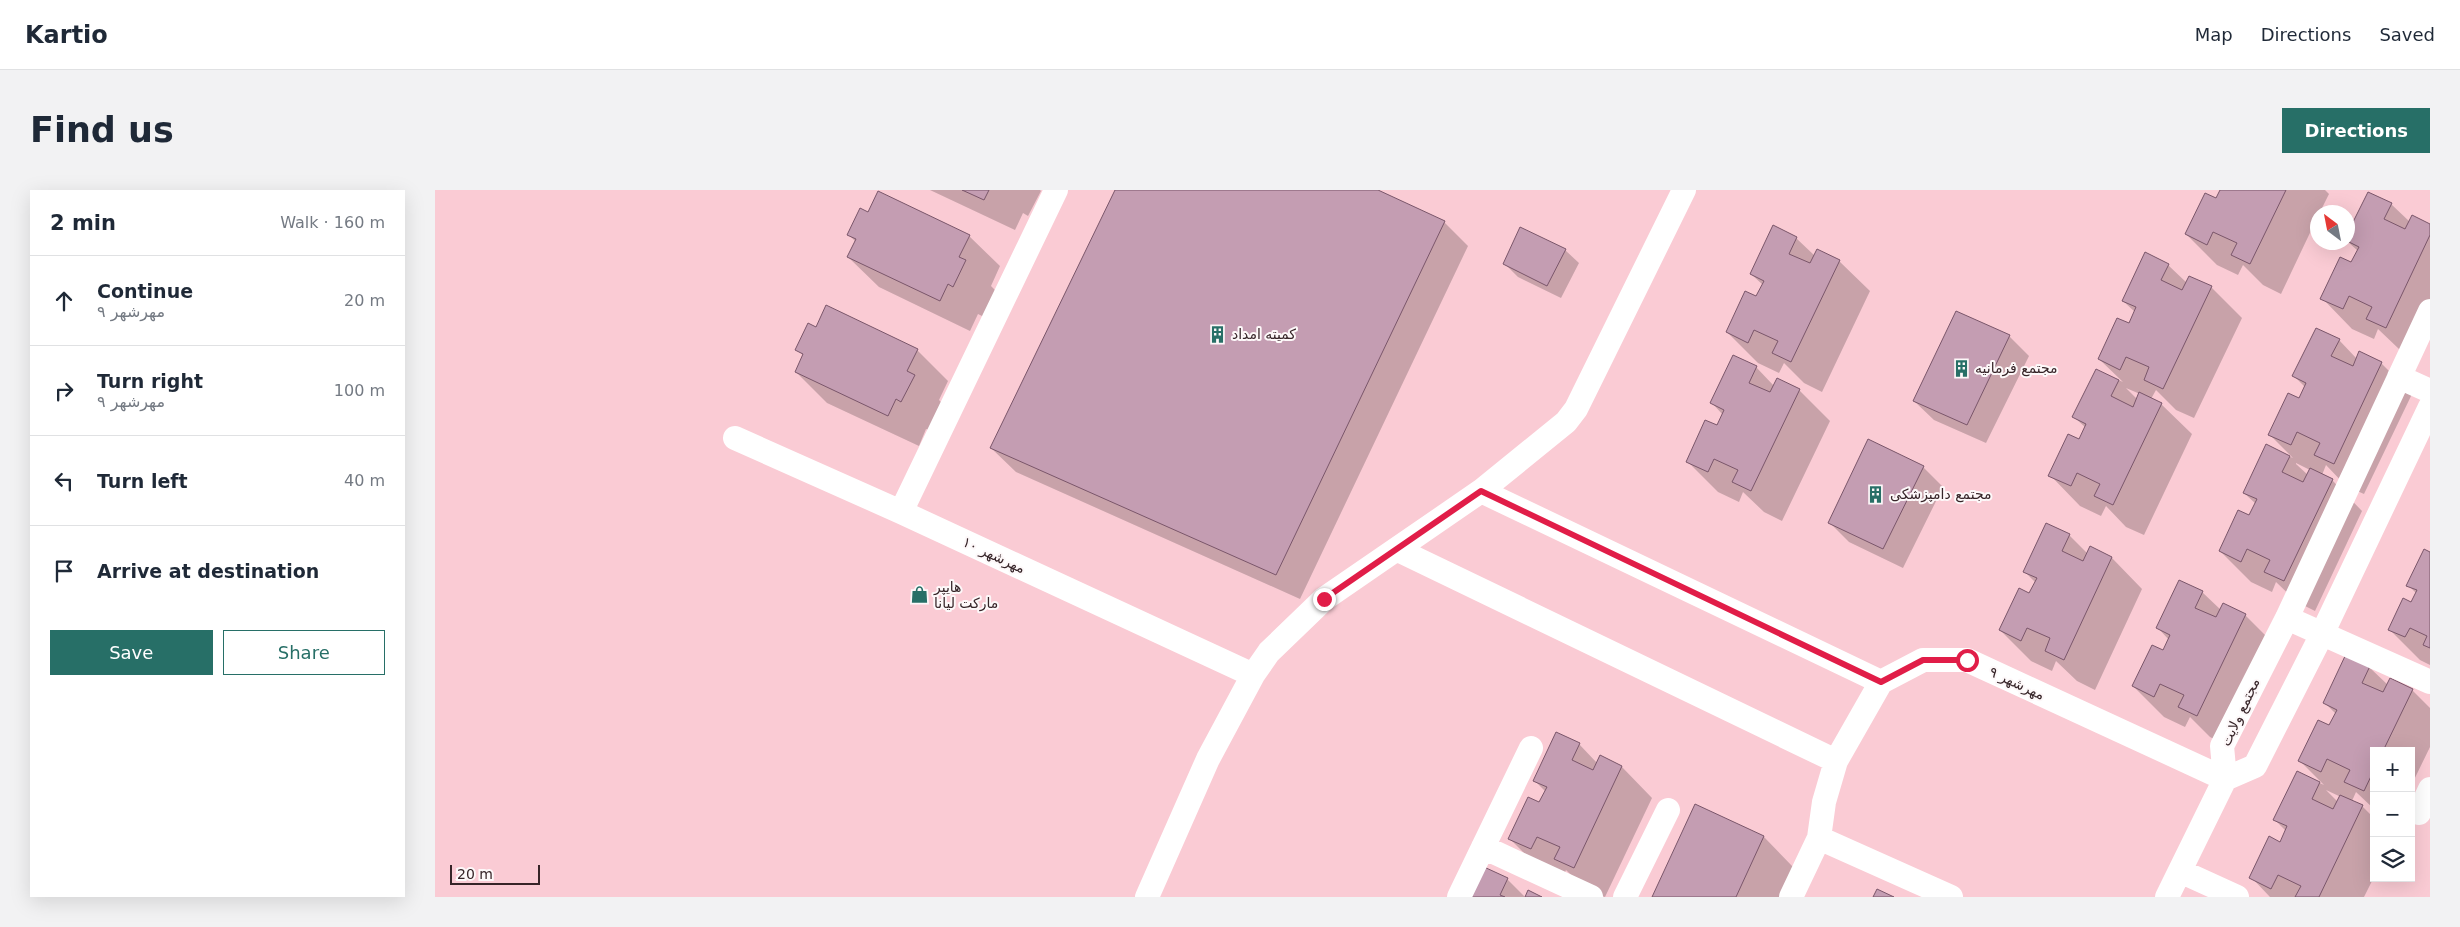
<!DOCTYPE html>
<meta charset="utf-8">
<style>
body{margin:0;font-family:"DejaVu Sans","Noto Sans Arabic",sans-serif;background:#f2f2f3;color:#1f2937}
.controls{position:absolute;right:15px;bottom:15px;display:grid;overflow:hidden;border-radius:0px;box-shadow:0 5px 20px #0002}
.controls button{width:45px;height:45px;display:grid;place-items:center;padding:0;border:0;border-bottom:1px solid #e0e1e3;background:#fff;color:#1f2937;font:25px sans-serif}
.compass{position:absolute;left:1875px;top:15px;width:45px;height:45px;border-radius:50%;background:#fff;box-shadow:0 5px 20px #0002;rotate:328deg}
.scale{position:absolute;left:15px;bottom:12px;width:90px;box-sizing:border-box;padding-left:5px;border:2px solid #362428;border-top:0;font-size:14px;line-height:18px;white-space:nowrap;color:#362428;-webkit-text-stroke:4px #fdf8f9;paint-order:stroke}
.stop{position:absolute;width:15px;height:15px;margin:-11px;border:4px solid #e11d48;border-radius:50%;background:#fff}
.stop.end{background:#e11d48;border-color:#fff;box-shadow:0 1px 5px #0008}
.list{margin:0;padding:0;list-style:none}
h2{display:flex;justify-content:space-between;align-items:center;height:65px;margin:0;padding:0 20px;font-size:21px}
h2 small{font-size:16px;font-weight:400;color:#747a83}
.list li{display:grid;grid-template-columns:32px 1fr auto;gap:15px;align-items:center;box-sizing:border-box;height:90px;padding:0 20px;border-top:1px solid #e0e1e3}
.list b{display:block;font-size:19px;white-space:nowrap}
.list p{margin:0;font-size:16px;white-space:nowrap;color:#747a83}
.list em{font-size:16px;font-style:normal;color:#747a83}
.actions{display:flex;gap:10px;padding:15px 20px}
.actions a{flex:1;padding:11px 0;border:1px solid #276f67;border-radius:0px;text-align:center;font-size:18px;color:#276f67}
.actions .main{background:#276f67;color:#fff}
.icon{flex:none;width:28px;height:28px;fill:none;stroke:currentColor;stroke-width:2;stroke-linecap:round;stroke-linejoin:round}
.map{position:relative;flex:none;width:1995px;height:707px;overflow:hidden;border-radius:0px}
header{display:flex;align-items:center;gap:30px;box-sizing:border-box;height:70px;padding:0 25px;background:#fff;border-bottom:1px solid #e0e1e3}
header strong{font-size:24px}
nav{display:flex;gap:28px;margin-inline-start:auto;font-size:18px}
.intro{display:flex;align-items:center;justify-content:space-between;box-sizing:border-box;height:120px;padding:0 30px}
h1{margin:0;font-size:35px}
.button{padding:12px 22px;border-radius:0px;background:#276f67;color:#fff;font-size:18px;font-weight:700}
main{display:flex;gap:30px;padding:0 30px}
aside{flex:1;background:#fff;border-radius:0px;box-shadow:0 5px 20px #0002}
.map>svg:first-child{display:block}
</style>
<header>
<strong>Kartio</strong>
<nav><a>Map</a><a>Directions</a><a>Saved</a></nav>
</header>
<div class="intro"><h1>Find us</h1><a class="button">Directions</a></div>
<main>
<aside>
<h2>2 min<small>Walk · 160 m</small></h2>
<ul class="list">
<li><svg class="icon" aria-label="ahead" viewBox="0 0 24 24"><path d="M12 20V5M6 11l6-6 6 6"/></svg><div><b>Continue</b><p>مهرشهر ۹</p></div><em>20 m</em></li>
<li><svg class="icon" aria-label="right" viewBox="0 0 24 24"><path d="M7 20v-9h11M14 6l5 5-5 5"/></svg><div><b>Turn right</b><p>مهرشهر ۹</p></div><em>100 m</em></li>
<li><svg class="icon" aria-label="left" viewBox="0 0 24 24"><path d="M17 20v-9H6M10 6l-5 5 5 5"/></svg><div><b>Turn left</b></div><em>40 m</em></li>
<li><svg class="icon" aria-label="arrive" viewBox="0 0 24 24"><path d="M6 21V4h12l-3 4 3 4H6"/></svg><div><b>Arrive at destination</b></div></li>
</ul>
<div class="actions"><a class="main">Save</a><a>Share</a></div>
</aside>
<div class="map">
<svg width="1995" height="707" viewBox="0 0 1995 707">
<rect width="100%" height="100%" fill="#facbd4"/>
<path fill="#0003" fill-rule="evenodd" d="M 495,0 L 605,0 L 606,1 L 593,26 L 588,23 L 580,40 Z
M 681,0 L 940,0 L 1009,32 L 1033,56 L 865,409 L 581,282 L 556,258 Z
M 1786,0 L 1890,0 L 1894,4 L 1885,22 L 1882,22 L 1882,28 L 1846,104 L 1828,95 L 1808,75 L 1803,85 L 1782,75 L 1751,44 L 1782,10 Z
M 1956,14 L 1975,32 L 1995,35 L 1995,140 L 1982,168 L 1964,159 L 1943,139 L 1939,149 L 1917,139 L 1887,108 L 1917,74 L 1923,61 L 1912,51 Z
M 433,23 L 534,46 L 565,76 L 556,96 L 561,101 L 549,127 L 543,124 L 535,141 L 444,97 L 413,67 L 421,52 L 414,45 Z
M 1361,48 L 1380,66 L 1404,71 L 1435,101 L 1387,202 L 1369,193 L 1349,173 L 1344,183 L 1323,173 L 1292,142 L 1322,108 L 1328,95 L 1316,84 Z
M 1130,60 L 1144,73 L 1126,108 L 1083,87 L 1070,74 Z
M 1733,75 L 1752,93 L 1776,97 L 1807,128 L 1759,228 L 1741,220 L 1721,200 L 1716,209 L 1726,214 L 1757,244 L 1709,345 L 1691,337 L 1671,316 L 1666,326 L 1645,316 L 1615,285 L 1645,251 L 1651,238 L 1639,227 L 1661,180 L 1688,192 L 1664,169 L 1694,134 L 1700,122 L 1688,111 ZM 1691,198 L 1705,204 L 1702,209 Z
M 1574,146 L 1594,166 L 1551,253 L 1499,230 L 1479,211 Z
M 1904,150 L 1922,169 L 1925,163 L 1946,173 L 1977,204 L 1929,304 L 1911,296 L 1891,275 L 1887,285 L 1897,290 L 1927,321 L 1880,421 L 1862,412 L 1841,392 L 1837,402 L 1816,392 L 1785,361 L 1815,327 L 1821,314 L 1809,303 L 1831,256 L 1858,268 L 1835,245 L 1865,210 L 1871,198 L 1859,186 ZM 1861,273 L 1875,280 L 1873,285 L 1861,274 Z
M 362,160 L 482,160 L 513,191 L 504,210 L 510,216 L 497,241 L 491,239 L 484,256 L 392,213 L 361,182 L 369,166 Z
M 1321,177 L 1339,196 L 1364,200 L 1395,231 L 1347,331 L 1329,322 L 1308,302 L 1304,312 L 1283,302 L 1252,271 L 1282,237 L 1288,225 L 1277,213 Z
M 1488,277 L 1508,297 L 1468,378 L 1414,352 L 1394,332 Z
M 1634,345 L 1653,364 L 1655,358 L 1677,368 L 1707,399 L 1660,500 L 1642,491 L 1621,471 L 1617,481 L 1596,471 L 1565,440 L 1595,405 L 1601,393 L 1589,381 Z
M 1995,363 L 1995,475 L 1985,470 L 1954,439 L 1977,413 L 1982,404 L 1973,395 Z
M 1767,402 L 1786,420 L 1810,425 L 1841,456 L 1793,556 L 1775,547 L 1755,527 L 1750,537 L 1729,527 L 1698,496 L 1728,462 L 1734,450 L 1723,438 Z
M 1934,477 L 1953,495 L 1977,500 L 1995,518 L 1995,557 L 1976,596 L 1976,561 L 1939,561 L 1939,619 L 1921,602 L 1917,611 L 1927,616 L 1939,628 L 1939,687 L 1929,707 L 1835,707 L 1816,687 L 1845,653 L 1851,641 L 1840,630 L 1862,582 L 1889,595 L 1865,571 L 1895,537 L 1901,524 L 1890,513 ZM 1891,600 L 1906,607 L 1903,612 Z
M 1144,554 L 1162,573 L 1165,567 L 1187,577 L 1217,608 L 1170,707 L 1151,700 L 1131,680 L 1127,689 L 1105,679 L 1075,649 L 1105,614 L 1111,602 L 1099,590 Z
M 1261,616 L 1329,647 L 1359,678 L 1346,707 L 1219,707 Z
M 1072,689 L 1090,707 L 1036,707 Z"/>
<path fill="#c49db2" stroke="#7a566a" d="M 527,0 L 554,0 L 549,10 Z
M 680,0 L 943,0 L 1010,31 L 841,385 L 555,258 Z
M 1785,0 L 1851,0 L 1815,74 L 1796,65 L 1802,53 L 1778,42 L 1772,55 L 1750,44 L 1770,3 L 1781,8 Z
M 443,1 L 535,45 L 524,67 L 531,70 L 518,97 L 513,94 L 505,111 L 412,67 L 421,49 L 412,45 L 425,18 L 433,22 Z
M 1933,2 L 1957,13 L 1949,29 L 1970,39 L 1977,25 L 1995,34 L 1995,45 L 1951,138 L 1931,129 L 1937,117 L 1914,106 L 1908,119 L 1885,109 L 1905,67 L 1916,72 L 1924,57 L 1912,51 L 1912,44 Z
M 1338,35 L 1362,47 L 1354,64 L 1375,73 L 1382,59 L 1405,70 L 1356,172 L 1337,163 L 1343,151 L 1319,140 L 1313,153 L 1291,142 L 1310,101 L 1321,106 L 1329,91 L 1315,84 Z
M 1085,37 L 1131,59 L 1112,96 L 1068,74 Z
M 1710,62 L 1734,74 L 1726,90 L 1747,100 L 1754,86 L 1777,96 L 1728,199 L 1709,190 L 1714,177 L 1691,167 L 1685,180 L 1663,169 L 1682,128 L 1694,133 L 1701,117 L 1687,111 Z
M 391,115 L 483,159 L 472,181 L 480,185 L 466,212 L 461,209 L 453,226 L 360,182 L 368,164 L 360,160 L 373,133 L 381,137 Z
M 1521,121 L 1575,145 L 1532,235 L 1478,211 Z
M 1881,138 L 1905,149 L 1896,166 L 1918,176 L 1924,161 L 1947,172 L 1899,274 L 1879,265 L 1885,253 L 1862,242 L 1856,255 L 1833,245 L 1853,203 L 1864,208 L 1871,193 L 1857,186 Z
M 1298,165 L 1322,176 L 1314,193 L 1335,202 L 1342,188 L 1365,199 L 1316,301 L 1297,292 L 1303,280 L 1279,269 L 1273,282 L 1251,272 L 1270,230 L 1282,235 L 1289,220 L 1275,213 Z
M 1661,179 L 1684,190 L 1676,206 L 1698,217 L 1704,202 L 1727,213 L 1678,315 L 1659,306 L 1665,294 L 1642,283 L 1636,296 L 1613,286 L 1633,244 L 1644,249 L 1651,234 L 1637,227 Z
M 1433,249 L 1489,276 L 1448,359 L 1393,333 Z
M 1831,254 L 1855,266 L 1847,282 L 1868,292 L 1875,278 L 1898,289 L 1849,391 L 1829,382 L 1835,370 L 1812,359 L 1806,372 L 1784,361 L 1803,320 L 1814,325 L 1822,309 L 1808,303 Z
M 1611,333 L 1635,344 L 1627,361 L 1648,371 L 1655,356 L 1677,367 L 1629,470 L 1610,461 L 1615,448 L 1592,438 L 1586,451 L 1564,440 L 1584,398 L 1594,403 L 1602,388 L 1588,382 Z
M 1989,359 L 1995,362 L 1995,458 L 1988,455 L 1992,446 L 1975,438 L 1970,447 L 1953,440 L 1968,408 L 1976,412 L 1982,400 L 1971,396 Z
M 1744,390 L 1768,401 L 1760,418 L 1781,427 L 1788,413 L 1811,424 L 1762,526 L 1743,517 L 1749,505 L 1725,494 L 1719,507 L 1697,496 L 1717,455 L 1728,460 L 1735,445 L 1721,438 Z
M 1911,464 L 1935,476 L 1927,493 L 1948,502 L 1955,488 L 1978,499 L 1948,561 L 1939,561 L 1939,580 L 1929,601 L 1909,592 L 1915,580 L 1892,569 L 1886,582 L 1863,571 L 1883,530 L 1894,535 L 1902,520 L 1888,513 Z
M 1121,542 L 1145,553 L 1137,570 L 1158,580 L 1165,565 L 1187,576 L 1139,678 L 1119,669 L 1125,657 L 1102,647 L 1096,659 L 1073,649 L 1093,607 L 1104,612 L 1112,597 L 1098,591 Z
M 1862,581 L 1885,592 L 1877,609 L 1898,619 L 1905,605 L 1928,615 L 1884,707 L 1860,707 L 1866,696 L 1843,685 L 1836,699 L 1814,688 L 1834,646 L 1845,652 L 1852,636 L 1838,630 Z
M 1260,614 L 1329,646 L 1301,707 L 1217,707 Z
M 1049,677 L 1073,688 L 1065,705 L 1070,707 L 1035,707 Z
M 1442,699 L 1459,707 L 1438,707 Z
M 1093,700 L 1107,707 L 1090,707 Z"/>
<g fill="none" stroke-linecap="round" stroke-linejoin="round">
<path stroke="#fff" stroke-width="24" d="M 1964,187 L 1995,201
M 300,248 L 466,322 L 818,485
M 1046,301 L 1446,492 L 1488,470 L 1532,470 L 1790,589
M 466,322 L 621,0
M 963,360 L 1401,571
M 1852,428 L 1995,492
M 1790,589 L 1787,556 L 1852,428 L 1995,121
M 1790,589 L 1820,576 L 1887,444 L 1995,217
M 1984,623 L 1995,599
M 1384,648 L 1516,707
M 1048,657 L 1156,707
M 1745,681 L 1802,707
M 712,707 L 773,569 L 818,485 L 834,462 L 889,409 L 1046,301 L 1131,232 L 1141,219 L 1249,0
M 1024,707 L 1096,558
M 1190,707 L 1233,620
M 1356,707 L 1384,648 L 1389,612 L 1401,571 L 1446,492
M 1732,707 L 1790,589"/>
</g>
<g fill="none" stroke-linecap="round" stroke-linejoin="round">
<path stroke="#e11d48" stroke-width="6" d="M 889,409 L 1046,301 L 1446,492 L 1488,470 L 1532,470"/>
</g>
<defs>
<symbol id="building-bare" viewBox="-9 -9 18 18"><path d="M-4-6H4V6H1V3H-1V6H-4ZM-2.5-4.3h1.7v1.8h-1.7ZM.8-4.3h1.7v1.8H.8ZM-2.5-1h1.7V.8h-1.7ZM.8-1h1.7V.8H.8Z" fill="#276f67" stroke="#fdf8f9" stroke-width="2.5" paint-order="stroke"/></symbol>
<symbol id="shop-bare" viewBox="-9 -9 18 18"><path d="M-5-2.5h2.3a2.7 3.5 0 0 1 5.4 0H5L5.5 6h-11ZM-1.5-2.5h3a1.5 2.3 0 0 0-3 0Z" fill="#276f67" stroke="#fdf8f9" stroke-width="2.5" paint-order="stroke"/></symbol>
</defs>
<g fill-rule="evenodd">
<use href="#building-bare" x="770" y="132" width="25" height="25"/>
<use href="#building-bare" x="1514" y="166" width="25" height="25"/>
<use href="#building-bare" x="1428" y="292" width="25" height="25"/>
<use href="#shop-bare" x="472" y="392" width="25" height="25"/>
</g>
<g text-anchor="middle" stroke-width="4" stroke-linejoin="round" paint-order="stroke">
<g font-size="14" fill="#362428" stroke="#fdf8f9" text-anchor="start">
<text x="797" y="149">کمیته امداد</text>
<text x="1540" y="183">مجتمع فرمانیه</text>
<text x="1455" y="309">مجتمع دامپزشکی</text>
<text x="499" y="402">هایپر<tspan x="499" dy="16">مارکت لیانا</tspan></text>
</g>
<g font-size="14" fill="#362428" stroke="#fdf8f9">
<text transform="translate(559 365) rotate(25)" y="5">مهرشهر ۱۰</text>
<text transform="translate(1582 493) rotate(25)" y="5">مهرشهر ۹</text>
<text transform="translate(1805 522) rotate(-65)" y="5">مجتمع ولایت</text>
</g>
</g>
</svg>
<div class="controls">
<button>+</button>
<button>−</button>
<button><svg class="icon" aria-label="layers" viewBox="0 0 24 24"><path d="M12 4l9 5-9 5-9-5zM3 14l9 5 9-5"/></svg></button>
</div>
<svg class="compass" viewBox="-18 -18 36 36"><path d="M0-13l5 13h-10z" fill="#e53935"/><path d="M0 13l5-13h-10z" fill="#747a83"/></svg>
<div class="scale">20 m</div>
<div class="stop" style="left:1532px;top:470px"></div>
<div class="stop end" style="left:889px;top:409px"></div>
</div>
</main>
